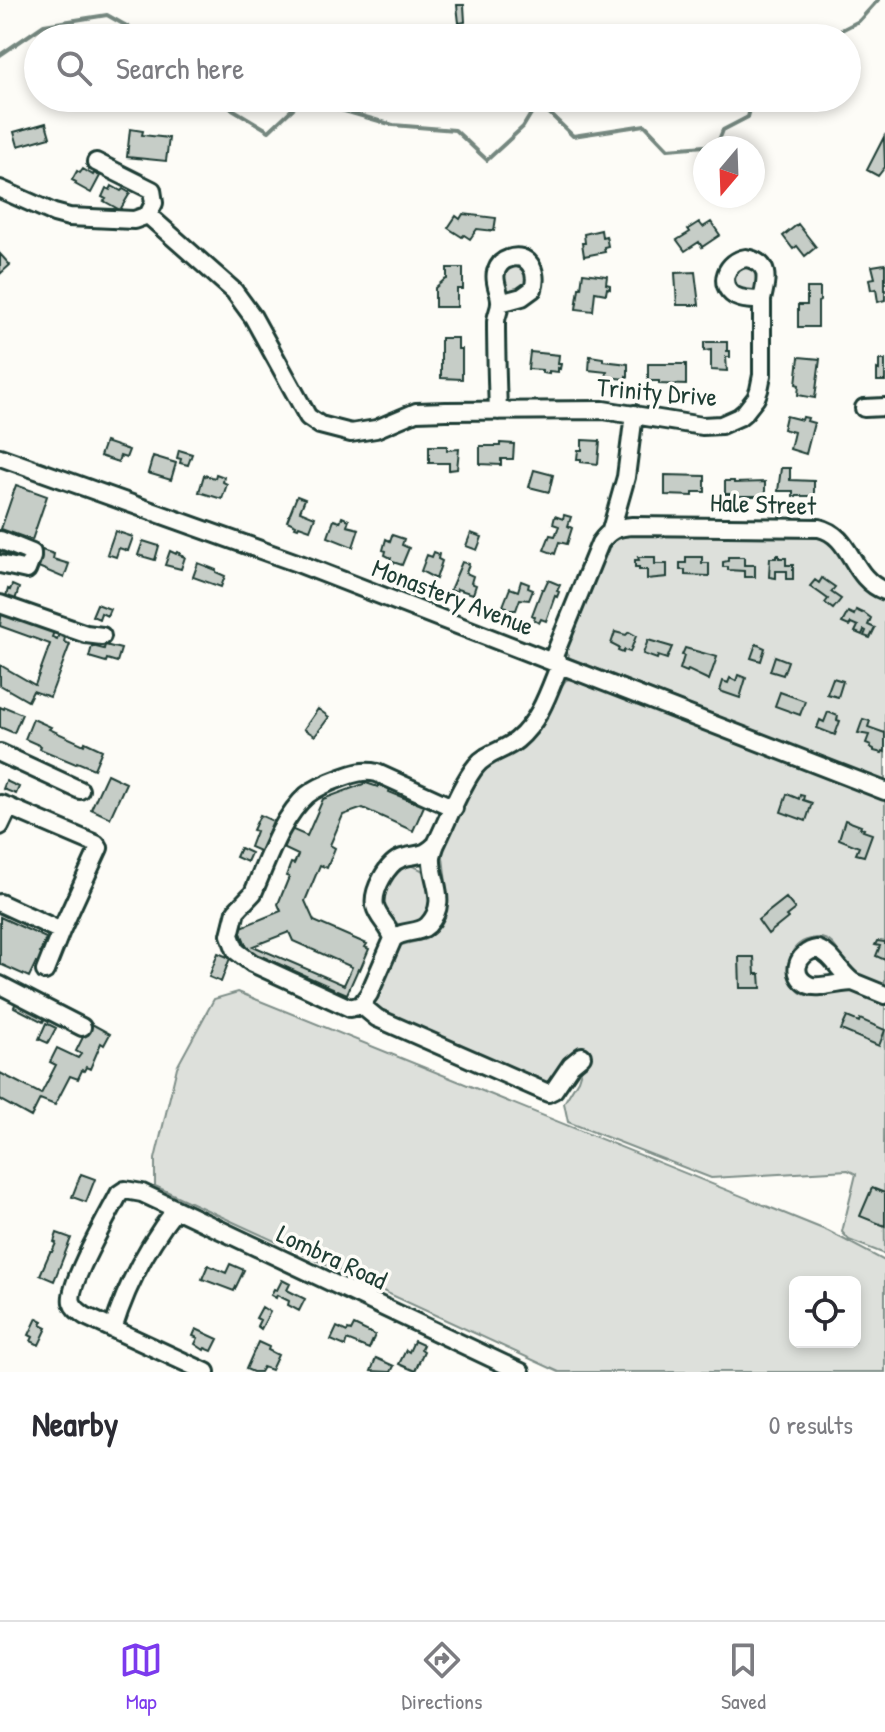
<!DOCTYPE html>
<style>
body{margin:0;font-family:"Patrick Hand",sans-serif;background:#f7f7f7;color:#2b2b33}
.controls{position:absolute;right:24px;bottom:24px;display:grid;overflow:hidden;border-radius:12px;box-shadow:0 4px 12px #0003}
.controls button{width:72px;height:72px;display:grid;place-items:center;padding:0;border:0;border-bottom:2px solid #e1e1e2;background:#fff;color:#2b2b33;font:40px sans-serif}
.compass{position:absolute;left:693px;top:136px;width:72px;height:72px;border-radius:50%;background:#fff;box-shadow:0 4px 12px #0003;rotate:199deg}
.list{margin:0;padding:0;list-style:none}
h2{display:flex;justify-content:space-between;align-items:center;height:104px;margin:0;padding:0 32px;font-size:34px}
h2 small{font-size:26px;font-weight:400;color:#7c7c81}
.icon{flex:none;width:44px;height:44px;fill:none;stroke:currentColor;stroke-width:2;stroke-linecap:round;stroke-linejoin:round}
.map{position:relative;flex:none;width:885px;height:1372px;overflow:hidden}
.search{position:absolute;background:#fff;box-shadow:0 4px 12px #0003;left:24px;right:24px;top:24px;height:88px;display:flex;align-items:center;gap:20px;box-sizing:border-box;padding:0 28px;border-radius:44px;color:#7c7c81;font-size:30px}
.sheet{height:248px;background:#fff}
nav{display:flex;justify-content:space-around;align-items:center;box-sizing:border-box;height:112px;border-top:2px solid #e1e1e2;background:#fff;font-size:22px;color:#7c7c81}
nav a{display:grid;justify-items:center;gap:4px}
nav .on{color:#7c3aed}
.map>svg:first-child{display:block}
</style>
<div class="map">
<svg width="885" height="1372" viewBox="0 0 885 1372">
<rect width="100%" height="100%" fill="#fdfcf7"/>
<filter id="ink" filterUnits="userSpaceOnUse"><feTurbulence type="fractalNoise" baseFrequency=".0125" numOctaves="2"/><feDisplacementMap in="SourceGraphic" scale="16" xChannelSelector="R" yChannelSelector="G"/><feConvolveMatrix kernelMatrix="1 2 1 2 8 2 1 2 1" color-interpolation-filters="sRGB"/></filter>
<g filter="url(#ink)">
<path fill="#dde0db" stroke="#7e8e88" stroke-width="2" fill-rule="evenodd" d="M 515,264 L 524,268 L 529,281 L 524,289 L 511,292 L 504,288 L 503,270 Z
M 743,264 L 757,268 L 759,287 L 751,292 L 742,292 L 733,283 L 732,273 Z
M 629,534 L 807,535 C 813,536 821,536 827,539 C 838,544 840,554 846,565 C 855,582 867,592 885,599 L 885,782 L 570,658 L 566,652 L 566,646 L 604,552 L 611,540 Z
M 570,679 L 577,680 L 885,800 L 885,986 C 875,981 860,978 851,970 C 840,960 837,937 817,938 C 793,940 786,957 791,978 C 793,984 795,989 801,993 C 815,1001 835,989 850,991 C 862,993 874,1000 885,1004 L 884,1150 L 885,1254 L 849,1240 L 842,1232 L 856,1174 L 848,1170 L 711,1178 L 568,1122 L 564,1103 L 578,1080 L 586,1055 L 549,1085 L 377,1012 L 374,998 L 396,948 L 401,945 L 426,939 L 436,930 L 444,916 L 448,900 L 443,857 L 444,844 L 478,772 L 545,718 L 561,687 L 566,680 Z
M 407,865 C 440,870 433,898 424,922 L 402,928 C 391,923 379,909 382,896 C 383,891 386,887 388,883 C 392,874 397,867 407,865 Z
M 238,992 L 828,1231 L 885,1261 L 885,1372 L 559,1372 L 155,1186 L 155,1159 L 177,1067 L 214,999 ZM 795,1282 L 855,1282 L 855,1342 L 795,1342 Z"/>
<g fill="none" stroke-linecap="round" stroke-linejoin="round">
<path stroke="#75877f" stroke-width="4" d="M 826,38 L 859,21 L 878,0
M 0,55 L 44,25 L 107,15 L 148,38
M 202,98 L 224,104 L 269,131 L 303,99 L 393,125 L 455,130 L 487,160 L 523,127 L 538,102 L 573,136 L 645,125 L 668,149 L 717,145 L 723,130 L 748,117 L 753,98"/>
</g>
<path fill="#c6cdc7" stroke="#1f3d34" stroke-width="2" fill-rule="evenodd" d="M 457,5 L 464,5 L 465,22 L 459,23 Z
M 46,123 L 50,137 L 18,146 L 14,132 Z
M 130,129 L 143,131 L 142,135 L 169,138 L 166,161 L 127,157 Z
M 884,137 L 885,167 L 878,176 L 867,170 Z
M 83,169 L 93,175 L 94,173 L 100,176 L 91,193 L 75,184 L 76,182 L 72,180 L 77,171 L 80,173 Z
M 112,186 L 121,191 L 123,189 L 130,193 L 120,210 L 104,201 L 106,199 L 102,197 L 106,188 L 110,190 Z
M 463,214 L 496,218 L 494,231 L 477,229 L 470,239 L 464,235 L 462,237 L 448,228 L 456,216 L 460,219 Z
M 699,222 L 703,227 L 711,222 L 720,235 L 702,247 L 699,242 L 685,251 L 677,240 L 690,232 L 688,229 Z
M 798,224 L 816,247 L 805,256 L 797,246 L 793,249 L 783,236 Z
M 601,230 L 602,237 L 606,236 L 608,246 L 604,247 L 605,252 L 584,256 L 582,243 L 585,243 L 584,234 Z
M 0,254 L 10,265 L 0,274 Z
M 885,264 L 885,300 L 878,302 L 876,289 L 871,290 L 869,279 L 875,278 L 872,266 Z
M 447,268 L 463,268 L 463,289 L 457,289 L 457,307 L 435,307 L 435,288 L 444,280 L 447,279 Z
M 695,272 L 699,305 L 677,305 L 675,273 Z
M 583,273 L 607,276 L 606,284 L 610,285 L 610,289 L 607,288 L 606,294 L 595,292 L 593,311 L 576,309 L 579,288 L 581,288 Z
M 807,288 L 820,288 L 820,301 L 818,302 L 818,327 L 798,327 L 798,305 L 807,305 Z
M 441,338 L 458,338 L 458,349 L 462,349 L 462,379 L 441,378 Z
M 704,342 L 727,342 L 727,351 L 730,351 L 730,357 L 726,357 L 727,371 L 711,370 L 711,350 L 704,351 Z
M 530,352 L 559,355 L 558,364 L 561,364 L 560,369 L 558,368 L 558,372 L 549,371 L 549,374 L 542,373 L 542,370 L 528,369 Z
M 590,356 L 603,358 L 603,361 L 628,364 L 628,377 L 626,376 L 626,379 L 606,377 L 607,372 L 589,370 Z
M 799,357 L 820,359 L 815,398 L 798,395 L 799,385 L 796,384 Z
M 879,360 L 885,360 L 885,381 L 877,381 L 877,369 L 879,370 Z
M 648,364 L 686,364 L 686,385 L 659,384 L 659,381 L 648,381 Z
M 786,416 L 802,420 L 803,417 L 808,418 L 807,421 L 814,423 L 806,454 L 790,449 L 794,432 L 783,429 Z
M 582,440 L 600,441 L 598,464 L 581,462 L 581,459 L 577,459 L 578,450 L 582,450 Z
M 105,442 L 129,450 L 126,458 L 120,456 L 118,462 L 100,456 Z
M 500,443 L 514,444 L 513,459 L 501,459 L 501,465 L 480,464 L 480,446 L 500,446 Z
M 429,446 L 447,446 L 447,450 L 459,449 L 457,469 L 449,470 L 449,463 L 429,463 Z
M 179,450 L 192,454 L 188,465 L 180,463 L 181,459 L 177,458 Z
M 153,456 L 176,463 L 171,480 L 148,473 Z
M 781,468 L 790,468 L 790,480 L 814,481 L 814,496 L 793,496 L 793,491 L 778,491 Z
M 534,470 L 553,475 L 549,492 L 529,487 Z
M 216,474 L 224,477 L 223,482 L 227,484 L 222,499 L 199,492 L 204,475 L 215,478 Z
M 665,475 L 705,476 L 705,492 L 693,492 L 693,496 L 665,495 Z
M 725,481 L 734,481 L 734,483 L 765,482 L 765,496 L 736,496 L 736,494 L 725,494 Z
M 16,485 L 47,496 L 32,540 L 1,529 Z
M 297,496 L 305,499 L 300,511 L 315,517 L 310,530 L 299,526 L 298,528 L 295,527 L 296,525 L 287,521 Z
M 564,515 L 571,517 L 568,526 L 572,528 L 567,544 L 559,542 L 555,554 L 544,550 L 550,535 L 555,536 L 559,526 L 553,524 L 555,516 L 563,519 Z
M 342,517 L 349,520 L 347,526 L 359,529 L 353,547 L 328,537 L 334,520 L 340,522 Z
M 115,531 L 133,537 L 128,551 L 119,548 L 116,557 L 107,554 Z
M 471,533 L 482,537 L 477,550 L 466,546 Z
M 392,535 L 404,539 L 402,545 L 409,548 L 402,565 L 390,561 L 391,558 L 385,555 L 386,551 L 383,550 L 386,539 L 390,541 Z
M 143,541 L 159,546 L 155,560 L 138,555 Z
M 0,545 L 25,555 L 24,566 L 9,563 L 10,558 L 0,557 Z
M 42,550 L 54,554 L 53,559 L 69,564 L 64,578 L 36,566 Z
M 170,551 L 176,554 L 177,552 L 180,553 L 179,555 L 185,557 L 181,569 L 165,565 Z
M 434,552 L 439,554 L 438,559 L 442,561 L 436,579 L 421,571 L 427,555 L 432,557 Z
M 776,555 L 779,555 L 779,558 L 786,558 L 786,565 L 793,565 L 793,579 L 787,579 L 787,571 L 776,571 L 776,578 L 769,577 L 770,558 L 776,558 Z
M 638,557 L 655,557 L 655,564 L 667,564 L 667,577 L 647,579 L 647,570 L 639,570 L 639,567 L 635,567 L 635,560 L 639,560 Z
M 686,557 L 702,557 L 702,563 L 709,563 L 709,576 L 685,575 L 685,570 L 680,570 L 680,563 L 686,563 Z
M 728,557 L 744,557 L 744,565 L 755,565 L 755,577 L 744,577 L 744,571 L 728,570 L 728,567 L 723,567 L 723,562 L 728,561 Z
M 462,562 L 469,564 L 466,573 L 473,576 L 471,583 L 476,585 L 473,594 L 457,589 L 456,592 L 450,590 Z
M 198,563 L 216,570 L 216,572 L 225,576 L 221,587 L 193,577 Z
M 822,578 L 835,587 L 831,592 L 841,599 L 833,609 L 825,603 L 828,599 L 810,586 L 815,580 L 819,583 Z
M 548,580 L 560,585 L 557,591 L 559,592 L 557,597 L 555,596 L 546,621 L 541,619 L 539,623 L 534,620 L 535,617 L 532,615 L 542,589 L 544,589 Z
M 521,581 L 529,584 L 528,588 L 533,590 L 529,600 L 520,599 L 516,610 L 507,610 L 507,607 L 503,606 L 510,588 L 518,591 Z
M 12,585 L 19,588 L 14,603 L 5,600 L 8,589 L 10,590 Z
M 97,604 L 110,609 L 107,616 L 101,613 L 99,619 L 92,616 Z
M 2,609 L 55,629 L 52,637 L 57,639 L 59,634 L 65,637 L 64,642 L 70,644 L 50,697 L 33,691 L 28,701 L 0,685 L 0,665 L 35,685 L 50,644 L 0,626 Z
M 856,610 L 862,613 L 863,612 L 871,618 L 868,625 L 875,628 L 870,638 L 864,636 L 866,631 L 864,630 L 862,635 L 855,632 L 858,626 L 851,623 L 849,626 L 842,623 L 848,612 L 854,615 Z
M 615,632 L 626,635 L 629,632 L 636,636 L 630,652 L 624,650 L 623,653 L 618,651 L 619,648 L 611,644 Z
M 648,640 L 672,647 L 667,659 L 658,656 L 657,659 L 643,654 Z
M 756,644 L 765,648 L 761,661 L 751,658 Z
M 105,645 L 121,649 L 117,662 L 107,659 L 106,662 L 89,657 L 92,646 L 104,649 Z
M 685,648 L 717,657 L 709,680 L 688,670 L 687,672 L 680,669 L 684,656 L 682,655 Z
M 775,656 L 788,661 L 783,675 L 770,671 Z
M 738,675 L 746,678 L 740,698 L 720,691 L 723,681 L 728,683 L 730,678 L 736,681 Z
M 833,678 L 843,681 L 838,697 L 827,694 Z
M 780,692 L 805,701 L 800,715 L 775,706 Z
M 0,707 L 4,709 L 5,707 L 22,714 L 14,733 L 0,727 Z
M 318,709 L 329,717 L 315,736 L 304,729 Z
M 828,712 L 838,716 L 837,720 L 840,721 L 835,735 L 817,728 L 820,720 L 824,722 Z
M 33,719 L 51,727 L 49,729 L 84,745 L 85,742 L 102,750 L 94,769 L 77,762 L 76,764 L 40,749 L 41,746 L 25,739 Z
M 863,719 L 870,721 L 868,727 L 885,733 L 885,752 L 883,751 L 882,753 L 874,751 L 874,749 L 870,747 L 871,745 L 866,743 L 869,735 L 858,733 Z
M 107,774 L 126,783 L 110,818 L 91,809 Z
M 6,781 L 19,787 L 16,794 L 3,789 Z
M 366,783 L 378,787 L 379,784 L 390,788 L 389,792 L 424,806 L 413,831 L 363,808 L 343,815 L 330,845 L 335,848 L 327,868 L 320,865 L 305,901 L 314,921 L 367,944 L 365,947 L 369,949 L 360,970 L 358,969 L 347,994 L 338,990 L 337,993 L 332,991 L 333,988 L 261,956 L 260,960 L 254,957 L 255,953 L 248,950 L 239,928 L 281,911 L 278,904 L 289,877 L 286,876 L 291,863 L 294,864 L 298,855 L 283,848 L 291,829 L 307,836 L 323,799 ZM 289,932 L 293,941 L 352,967 L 344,985 L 253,946 Z
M 787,794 L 799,799 L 800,795 L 804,796 L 803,800 L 812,803 L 806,821 L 781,812 Z
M 260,815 L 273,821 L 266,837 L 271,839 L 264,853 L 250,847 L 256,831 L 253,830 Z
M 845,820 L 861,826 L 860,828 L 864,829 L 863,831 L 872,834 L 864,856 L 856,854 L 859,847 L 839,839 Z
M 240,848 L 251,853 L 247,862 L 236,857 Z
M 786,898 L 795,909 L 786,916 L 788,918 L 768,934 L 758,920 Z
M 0,917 L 46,938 L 40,953 L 45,955 L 41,964 L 36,962 L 29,977 L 0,964 Z
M 877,941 L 885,942 L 885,960 L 876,956 L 880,946 L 875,945 Z
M 218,953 L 230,958 L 221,982 L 209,977 Z
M 739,957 L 754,957 L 755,974 L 760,974 L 761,988 L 740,988 Z
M 17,999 L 47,1014 L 43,1022 L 14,1007 Z
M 847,1017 L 859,1022 L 860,1019 L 885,1030 L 879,1046 L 841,1030 Z
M 46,1023 L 56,1028 L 48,1043 L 39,1039 Z
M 90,1023 L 110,1034 L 104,1045 L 101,1043 L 90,1069 L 86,1067 L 84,1071 L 82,1070 L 78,1079 L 70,1076 L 55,1105 L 40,1099 L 31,1117 L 0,1100 L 0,1073 L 41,1094 L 56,1065 L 50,1062 L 57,1048 L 78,1058 L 81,1054 L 76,1051 Z
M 81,1174 L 95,1179 L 86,1202 L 72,1197 Z
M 872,1188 L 885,1193 L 885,1226 L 860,1216 Z
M 57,1233 L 71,1238 L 54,1281 L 40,1275 L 50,1252 L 52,1252 L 56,1243 L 54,1242 Z
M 230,1264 L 244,1270 L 234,1291 L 202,1279 L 208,1265 L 226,1273 Z
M 282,1280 L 290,1284 L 287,1290 L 305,1299 L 299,1311 L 288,1305 L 289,1301 L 277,1295 L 276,1298 L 271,1295 L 274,1289 L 277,1290 Z
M 262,1307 L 270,1312 L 261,1329 L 257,1326 L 260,1320 L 256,1318 Z
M 37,1318 L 43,1321 L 41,1325 L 47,1328 L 39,1345 L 31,1341 L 33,1337 L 29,1335 Z
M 354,1325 L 375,1335 L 369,1349 L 347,1340 L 345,1346 L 331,1340 L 337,1327 L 347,1332 L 348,1330 L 351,1331 Z
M 196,1329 L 218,1339 L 212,1351 L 205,1348 L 204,1350 L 195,1344 L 198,1338 L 193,1336 Z
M 414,1341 L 423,1345 L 421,1349 L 424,1351 L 415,1371 L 399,1364 L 406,1350 L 409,1352 Z
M 258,1342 L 269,1347 L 268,1350 L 278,1355 L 271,1370 L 263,1367 L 260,1372 L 253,1372 L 246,1369 Z
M 376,1358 L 394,1366 L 391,1372 L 371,1371 Z"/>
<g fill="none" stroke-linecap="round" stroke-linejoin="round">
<defs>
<path id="minor" d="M 0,189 L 54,213 L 69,217 L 134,220 L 148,215 L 154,203 L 152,190 L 96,162
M 148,215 L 234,291 L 253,317 L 308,417 L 320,425 L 351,433 L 376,429 L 416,412 L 446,411 L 603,410 L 702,426 L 721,425 L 739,417 L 745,412 L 756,398 L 759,390 L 762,375 L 762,300
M 746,258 C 772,263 766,281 762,300 C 753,300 743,300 735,296 C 716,284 727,261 746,258 Z
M 864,408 L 885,407
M 498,411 C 497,381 496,352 496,322 C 496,315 500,310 500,303 C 501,293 493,283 496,272 C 498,266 502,261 508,259 C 528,251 539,272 533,289 L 522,297 L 500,303
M 0,457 L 300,564 L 885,791
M 611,530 L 626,477 L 634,414
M 0,540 L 32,553 L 32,557 L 27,570 L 0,564
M 0,604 L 86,634 L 102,636
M 552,661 L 600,543 C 609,530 617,527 632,526 L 819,528 C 853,536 850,578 885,591
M 0,753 L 80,790
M 9,807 L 96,844 L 99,848 L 61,931
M 0,826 L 9,807 L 1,804
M 436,844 C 423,858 417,853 402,858 C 387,863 372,891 375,906 C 378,919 390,926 393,939 C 403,929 418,935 428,925 C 450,901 430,879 432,857 C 432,855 435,846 436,844 C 447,822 461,784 476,766 C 487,752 504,751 517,740 C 540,721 549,691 560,664
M 0,903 L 61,931 L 45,971
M 393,939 L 369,994 L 361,1005 L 350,1008 L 252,963 L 236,951 L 230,935 L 236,911 L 253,893 C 267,861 281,818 307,795 C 317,787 330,782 341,778 C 354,773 364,770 377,773 L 454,808
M 817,949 C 833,954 839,972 853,982 C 841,982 818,989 809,985 C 789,976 797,952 817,949 Z
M 853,982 L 885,995
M 0,985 L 82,1027
M 361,1005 L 377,1018 L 548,1093 L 554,1090 L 571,1065 L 582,1056
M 113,1329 C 127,1284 147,1246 176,1209
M 206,1372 L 85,1316 C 80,1312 74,1309 72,1302 C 67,1286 110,1212 119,1194 L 125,1190 L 142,1193 L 521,1372"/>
</defs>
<use href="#minor" stroke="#1f3d34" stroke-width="22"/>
<use href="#minor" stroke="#fdfcf7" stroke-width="16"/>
</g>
</g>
<g text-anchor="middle" stroke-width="7" stroke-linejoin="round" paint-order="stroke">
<g font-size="26" fill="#1f3d34" stroke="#fdfcf7">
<text transform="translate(657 392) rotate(5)" y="9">Trinity Drive</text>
<text transform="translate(763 504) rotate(2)" y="9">Hale Street</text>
<text transform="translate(453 597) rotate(21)" y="9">Monastery Avenue</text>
<text transform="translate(332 1257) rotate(25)" y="9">Lombra Road</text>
</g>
</g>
</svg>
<div class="controls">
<button><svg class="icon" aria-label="locate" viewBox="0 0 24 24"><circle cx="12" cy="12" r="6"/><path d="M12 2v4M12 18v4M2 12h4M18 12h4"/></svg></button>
</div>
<svg class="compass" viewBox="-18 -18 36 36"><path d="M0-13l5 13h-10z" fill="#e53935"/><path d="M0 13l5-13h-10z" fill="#7c7c81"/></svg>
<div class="search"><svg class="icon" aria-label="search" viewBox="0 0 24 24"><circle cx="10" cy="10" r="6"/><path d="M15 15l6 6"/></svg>Search here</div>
</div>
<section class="sheet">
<h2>Nearby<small>0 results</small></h2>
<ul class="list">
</ul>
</section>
<nav>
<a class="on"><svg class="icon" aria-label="map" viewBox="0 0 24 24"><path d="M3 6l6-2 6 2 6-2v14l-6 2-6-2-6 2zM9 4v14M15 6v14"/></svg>Map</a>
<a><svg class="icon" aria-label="directions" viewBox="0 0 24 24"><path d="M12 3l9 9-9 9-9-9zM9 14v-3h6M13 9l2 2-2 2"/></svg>Directions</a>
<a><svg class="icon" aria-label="saved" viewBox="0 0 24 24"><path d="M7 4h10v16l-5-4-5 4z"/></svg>Saved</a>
</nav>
